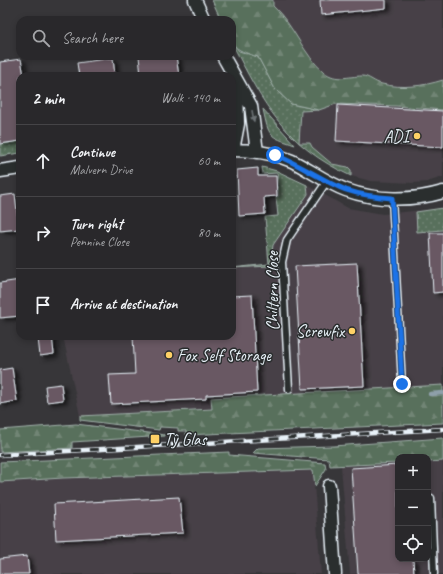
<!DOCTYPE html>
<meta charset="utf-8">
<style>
body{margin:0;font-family:Caveat,sans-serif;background:#313033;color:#f1f3f6}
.controls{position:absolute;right:12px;bottom:12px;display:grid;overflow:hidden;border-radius:8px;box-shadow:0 2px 6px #0003}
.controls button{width:36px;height:36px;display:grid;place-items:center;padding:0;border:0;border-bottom:1px solid #454447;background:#29282b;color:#f1f3f6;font:20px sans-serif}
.stop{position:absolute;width:12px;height:12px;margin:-9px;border:3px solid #1a73e8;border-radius:50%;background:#fff}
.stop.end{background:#1a73e8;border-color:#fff;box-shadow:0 1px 4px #0008}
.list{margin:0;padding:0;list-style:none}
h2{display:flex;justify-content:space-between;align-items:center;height:52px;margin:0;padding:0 16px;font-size:17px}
h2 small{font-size:13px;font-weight:400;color:#a5a6a9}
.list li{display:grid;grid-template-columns:26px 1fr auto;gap:12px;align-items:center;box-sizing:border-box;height:72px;padding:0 16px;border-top:1px solid #454447}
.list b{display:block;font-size:15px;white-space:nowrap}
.list p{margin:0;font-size:13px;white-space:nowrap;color:#a5a6a9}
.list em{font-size:13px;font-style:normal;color:#a5a6a9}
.icon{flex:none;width:22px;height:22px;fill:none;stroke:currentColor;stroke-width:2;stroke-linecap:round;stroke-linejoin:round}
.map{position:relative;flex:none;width:443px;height:574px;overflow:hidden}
.search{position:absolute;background:#29282b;box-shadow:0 2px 6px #0003;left:16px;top:16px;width:220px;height:44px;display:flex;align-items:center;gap:10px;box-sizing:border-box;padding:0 14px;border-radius:12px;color:#a5a6a9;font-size:15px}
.panel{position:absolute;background:#29282b;box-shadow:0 2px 6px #0003;left:16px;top:72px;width:220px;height:268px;border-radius:12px}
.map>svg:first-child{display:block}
</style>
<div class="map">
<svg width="443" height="574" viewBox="0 0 443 574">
<defs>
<pattern id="grass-dots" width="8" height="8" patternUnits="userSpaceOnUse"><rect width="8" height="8" fill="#59705c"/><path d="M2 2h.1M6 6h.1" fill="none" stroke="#718574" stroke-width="1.8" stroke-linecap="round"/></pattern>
<pattern id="forest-firs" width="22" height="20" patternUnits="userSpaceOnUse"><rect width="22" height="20" fill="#59705c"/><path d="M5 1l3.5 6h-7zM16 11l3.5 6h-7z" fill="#718574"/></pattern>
<filter id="shadow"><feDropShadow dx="4.5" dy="2.5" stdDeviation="2" flood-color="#0009"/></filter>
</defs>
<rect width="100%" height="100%" fill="#373639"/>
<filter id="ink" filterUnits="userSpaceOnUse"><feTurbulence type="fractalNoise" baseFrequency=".025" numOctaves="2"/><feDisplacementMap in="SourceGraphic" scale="8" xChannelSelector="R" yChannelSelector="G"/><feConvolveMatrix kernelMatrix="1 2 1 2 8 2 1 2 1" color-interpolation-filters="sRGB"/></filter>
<g filter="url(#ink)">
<path fill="#464046" d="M 263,0 L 443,0 L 443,177 L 427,182 L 412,183 L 371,181 L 351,176 L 332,167 L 299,143 L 301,98 Z
M 262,167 L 277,171 L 307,185 L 348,208 L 383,214 L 443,208 L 443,385 L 211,399 L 212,409 L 80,416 L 63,336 L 232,336 L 232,267 L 268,264 L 265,217 L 278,216 L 276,197 L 279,196 L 277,173 L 263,174 Z
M 443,461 L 443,574 L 350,574 L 341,466 L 398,463 L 398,559 L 428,559 L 428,462 Z
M 313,470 L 321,574 L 0,574 L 0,475 L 63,478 Z"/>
<path fill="url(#grass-dots)" stroke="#a0b0aa" d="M 232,43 L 239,51 L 258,57 L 275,89 L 291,104 L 319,110 L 301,111 L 299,143 L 310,143 L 312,147 L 332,164 L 348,167 L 351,170 L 351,176 C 286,146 263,105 232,43 Z
M 263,109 L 295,145 C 268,136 269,137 263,109 Z
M 20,141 L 20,153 L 0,156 L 0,144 Z
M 262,167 L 277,171 L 307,185 L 308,194 L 273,245 L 270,266 L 232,268 L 269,264 L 265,217 L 278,216 L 276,197 L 279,196 L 277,173 L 263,174 Z
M 443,208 L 443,230 L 417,232 L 416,212 Z"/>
<path fill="url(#forest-firs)" stroke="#a0b0aa" d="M 212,0 L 273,0 L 273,6 C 294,25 304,56 324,72 C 337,82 348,76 362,76 C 369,76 375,83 382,84 C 402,89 424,86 443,80 L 443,110 L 396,106 L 336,104 L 319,110 L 291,104 L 275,89 L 258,57 C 231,48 232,48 232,20 L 221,20 Z
M 443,385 L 443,423 L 186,435 L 186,431 L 178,431 L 178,428 L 160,427 L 159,430 L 80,420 L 80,416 L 212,409 L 211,398 Z
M 76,424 L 165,435 L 165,436 L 72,442 L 72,448 L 0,452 L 0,430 Z
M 443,438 L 443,461 L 428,462 L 428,457 L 398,457 L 398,463 L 330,466 L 329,459 L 253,453 L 258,448 L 333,446 Z
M 229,452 L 229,455 L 325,463 L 326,469 L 315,486 L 313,470 L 63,478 L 0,482 L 0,462 Z"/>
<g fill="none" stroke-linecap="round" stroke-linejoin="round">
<path stroke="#8e9faa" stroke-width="4.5" d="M 430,394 L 443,393"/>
</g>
<path fill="#695963" stroke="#e8f1f8" filter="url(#shadow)" d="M 320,0 L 386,0 L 386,8 L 321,15 Z
M 139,56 L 176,56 L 179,76 L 141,76 Z
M 113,58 L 115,76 L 79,76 L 77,63 Z
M 21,59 L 24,76 L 20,76 L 20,141 L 0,144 L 0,62 Z
M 338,105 L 443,111 L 443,147 L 336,141 Z
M 258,168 L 258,176 L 276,176 L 277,196 L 264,197 L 265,214 L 239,216 L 237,170 Z
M 15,194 L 19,229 L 0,231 L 0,196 Z
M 430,233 L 443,233 L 443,292 L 433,293 Z
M 357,263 L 364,386 L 302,389 L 295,266 Z
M 20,280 L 20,316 L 0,318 L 0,283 Z
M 252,295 L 257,392 L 206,395 L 206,399 L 111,404 L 109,375 L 135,374 L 133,336 L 232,336 L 232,296 Z
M 52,336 L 54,354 L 40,356 L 38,338 Z
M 12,368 L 17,401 L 0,404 L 0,370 Z
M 61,384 L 63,400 L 47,402 L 45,386 Z
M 398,465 L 398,559 L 413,559 L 414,574 L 358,574 L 351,468 Z
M 179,497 L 183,533 L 56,540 L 54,504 Z
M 27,556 L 29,574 L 0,574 L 0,559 Z"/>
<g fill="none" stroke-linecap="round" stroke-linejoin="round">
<defs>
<path id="lane" d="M 392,198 L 402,384
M 289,389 L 282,262 L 287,240 L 327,181
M 431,498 L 434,574"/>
<path id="street" d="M 195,0 L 204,20
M 223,56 L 251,106 L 257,152
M 232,150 C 252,150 273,153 292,161 C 310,170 327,183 346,190 C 376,201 413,201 443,192
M 233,150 L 238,124 L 237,85
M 0,171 L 20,168
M 329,486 L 335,574"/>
</defs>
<use href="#lane" stroke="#e8f1f8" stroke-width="9"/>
<use href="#street" stroke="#e8f1f8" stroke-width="15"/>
<use href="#lane" stroke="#2a2d2e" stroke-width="6"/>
<use href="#street" stroke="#2a2d2e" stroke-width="12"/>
<defs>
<path id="rail" d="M 0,455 L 443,429"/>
</defs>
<use href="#rail" stroke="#e8f1f8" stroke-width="4.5"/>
<use href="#rail" stroke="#2a2d2e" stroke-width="3" stroke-dasharray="9" stroke-linecap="butt"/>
</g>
<defs><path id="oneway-solid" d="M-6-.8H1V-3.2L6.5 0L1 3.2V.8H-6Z"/></defs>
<use fill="#6c7275" href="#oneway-solid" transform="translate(253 116) rotate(80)"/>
</g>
<g fill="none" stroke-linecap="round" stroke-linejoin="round" filter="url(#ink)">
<path stroke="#1a73e8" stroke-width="5" d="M 275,155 C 300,164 321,180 346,190 C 361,195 376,197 392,198 L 402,384"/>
</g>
<g fill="#ffd166" stroke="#2a2d2e" stroke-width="1.5">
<circle cx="417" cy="136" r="4"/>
<circle cx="352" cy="331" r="4"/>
<circle cx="169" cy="355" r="4"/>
<rect x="150" y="434" width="10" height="10" rx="2"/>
</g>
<g text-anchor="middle" stroke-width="3" stroke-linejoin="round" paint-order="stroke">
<g font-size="17" fill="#e8f1f8" stroke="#2a2d2e" text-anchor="end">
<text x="409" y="142">ADI</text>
<text x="344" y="337">Screwfix</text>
<text x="177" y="361" text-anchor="start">Fox Self Storage</text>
<text x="164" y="445" text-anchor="start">Tŷ Glas</text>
</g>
<g font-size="17" fill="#e8f1f8" stroke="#2a2d2e">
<text transform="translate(272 291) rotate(-90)" y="6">Chiltern Close</text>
</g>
</g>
</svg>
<div class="controls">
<button>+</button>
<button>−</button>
<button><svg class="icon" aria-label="locate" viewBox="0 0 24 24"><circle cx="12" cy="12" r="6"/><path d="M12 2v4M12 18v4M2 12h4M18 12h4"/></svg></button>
</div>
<div class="stop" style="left:275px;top:155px"></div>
<div class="stop end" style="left:402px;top:384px"></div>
<div class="search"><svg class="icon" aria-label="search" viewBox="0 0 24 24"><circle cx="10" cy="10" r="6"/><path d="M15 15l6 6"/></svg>Search here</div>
<section class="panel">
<h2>2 min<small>Walk · 140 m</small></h2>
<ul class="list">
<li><svg class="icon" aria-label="ahead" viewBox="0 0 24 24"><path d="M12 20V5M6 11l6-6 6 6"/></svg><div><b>Continue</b><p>Malvern Drive</p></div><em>60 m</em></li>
<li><svg class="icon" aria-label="right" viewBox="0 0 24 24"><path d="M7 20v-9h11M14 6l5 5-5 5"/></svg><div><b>Turn right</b><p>Pennine Close</p></div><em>80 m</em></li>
<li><svg class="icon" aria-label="arrive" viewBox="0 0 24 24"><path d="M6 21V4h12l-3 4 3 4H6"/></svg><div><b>Arrive at destination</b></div></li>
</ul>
</section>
</div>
